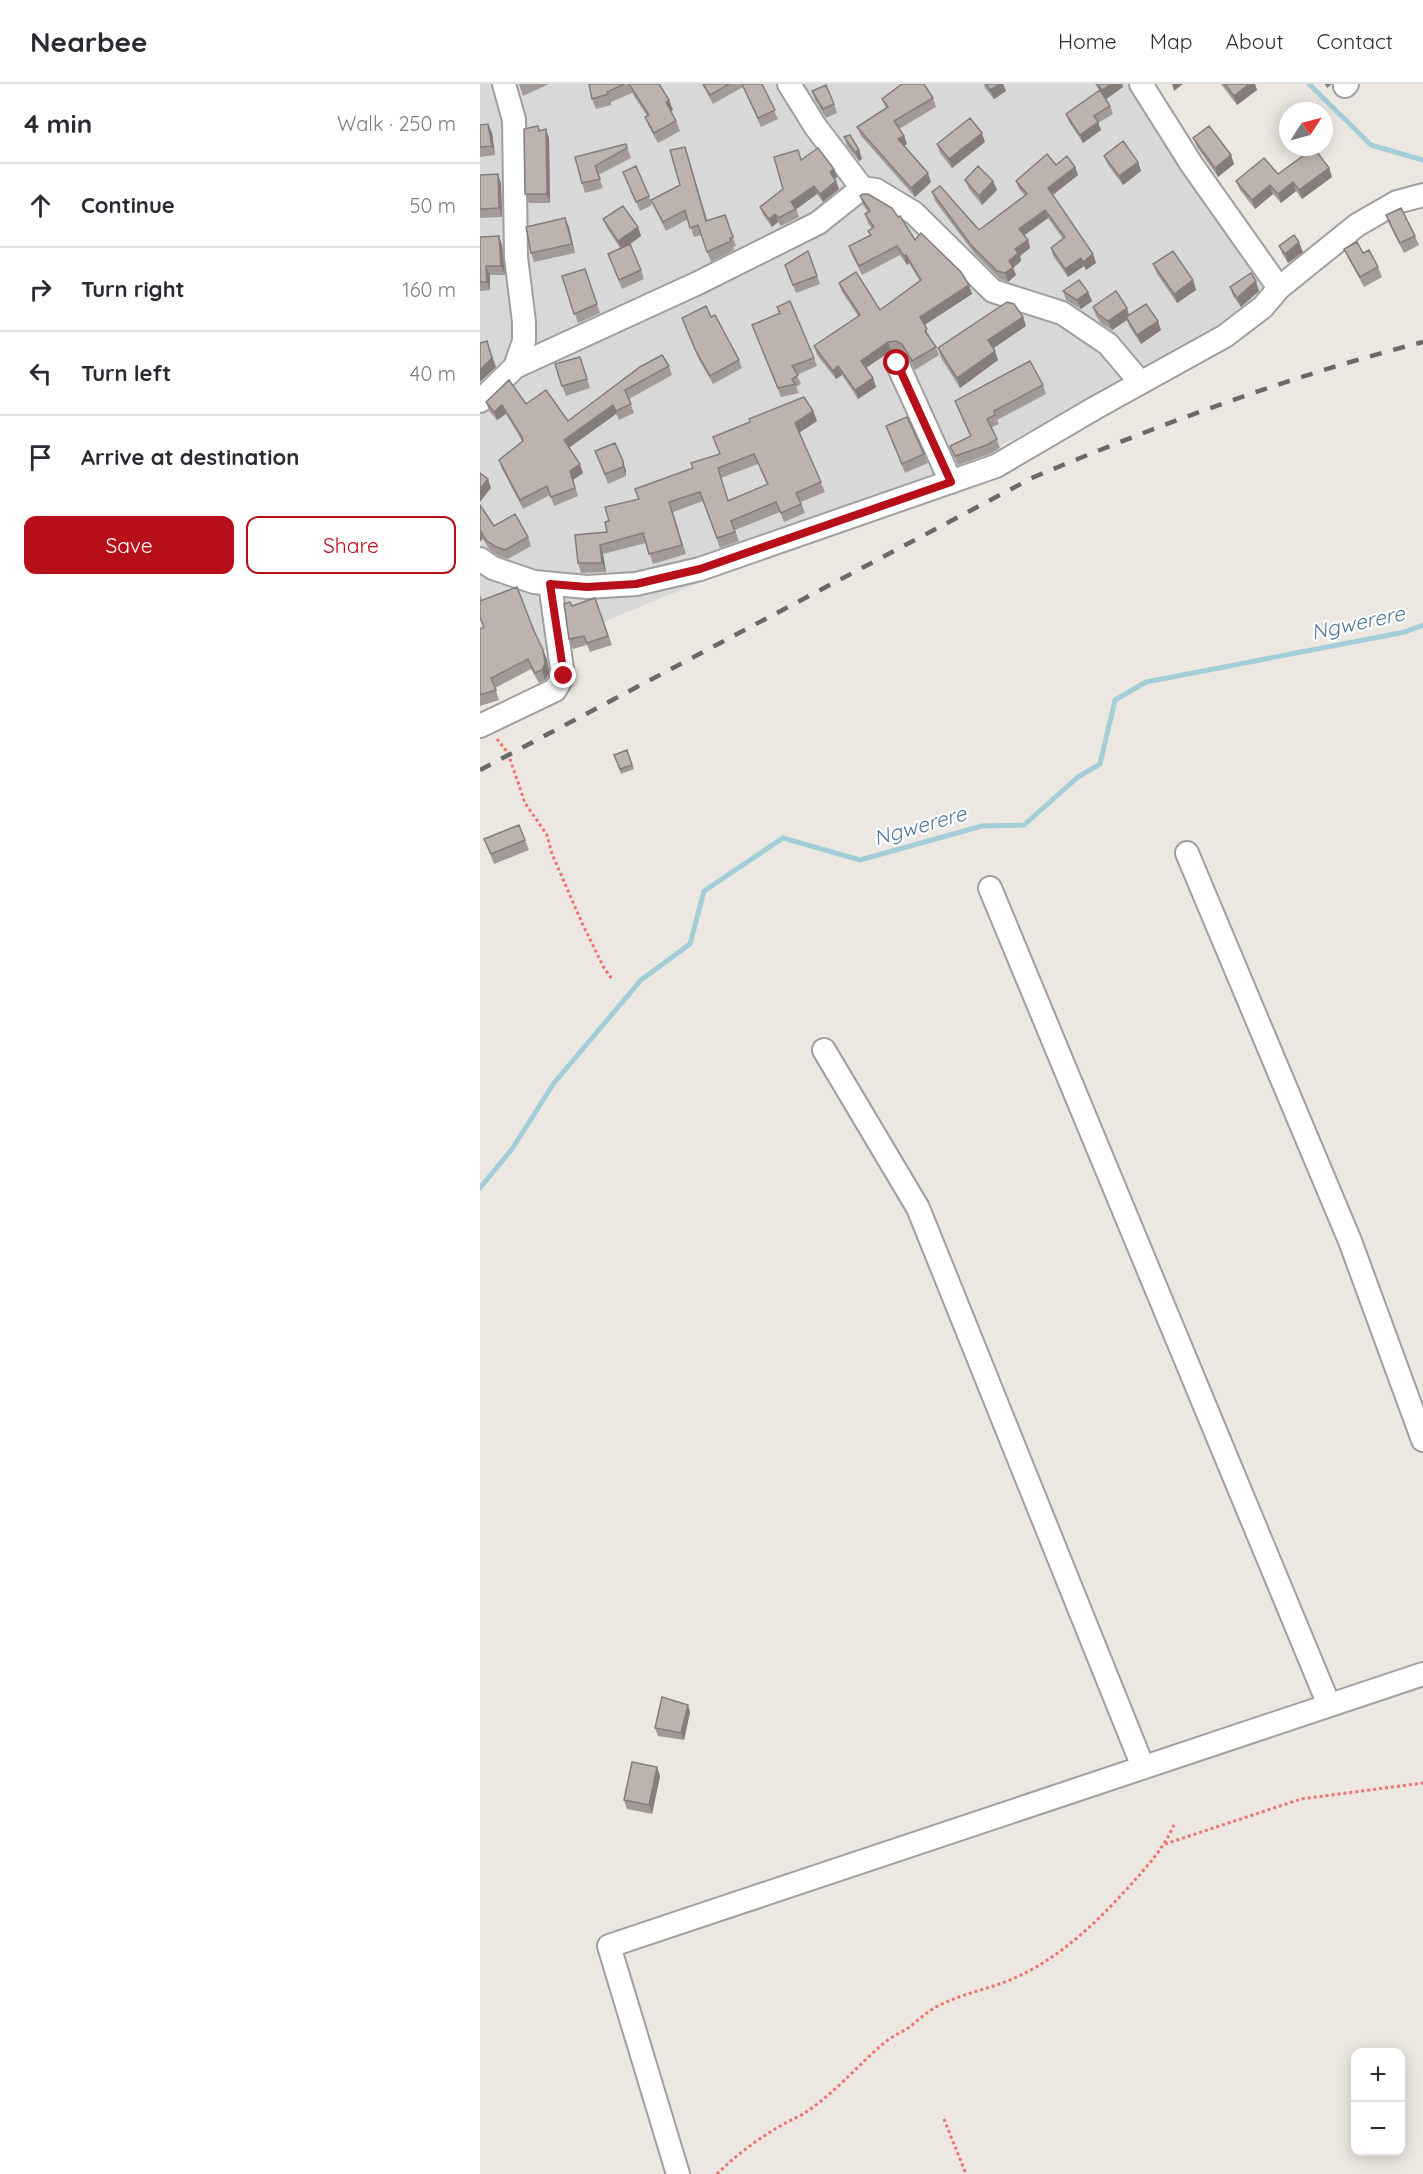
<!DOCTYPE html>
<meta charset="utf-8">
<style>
body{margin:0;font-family:Quicksand,sans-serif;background:#f7f7f7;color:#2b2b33}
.controls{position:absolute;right:18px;bottom:18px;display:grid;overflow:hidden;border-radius:12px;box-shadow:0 3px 15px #0003}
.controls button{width:54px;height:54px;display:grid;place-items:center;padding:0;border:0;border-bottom:2px solid #e1e1e2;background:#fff;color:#2b2b33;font:30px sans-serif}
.compass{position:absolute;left:799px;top:18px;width:54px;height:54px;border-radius:50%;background:#fff;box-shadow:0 3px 15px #0003;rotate:54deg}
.stop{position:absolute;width:18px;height:18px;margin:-14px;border:4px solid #b70f1a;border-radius:50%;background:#fff}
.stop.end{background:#b70f1a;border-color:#fff;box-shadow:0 2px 6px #0008}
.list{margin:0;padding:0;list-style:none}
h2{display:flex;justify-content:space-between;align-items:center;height:78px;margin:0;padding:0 24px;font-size:26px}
h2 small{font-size:20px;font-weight:400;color:#7c7c81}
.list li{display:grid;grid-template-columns:39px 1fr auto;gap:18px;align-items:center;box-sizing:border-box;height:84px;padding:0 24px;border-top:2px solid #e1e1e2}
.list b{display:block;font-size:22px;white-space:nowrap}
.list em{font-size:20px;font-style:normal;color:#7c7c81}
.actions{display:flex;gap:12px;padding:18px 24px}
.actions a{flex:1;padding:14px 0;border:2px solid #b70f1a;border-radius:12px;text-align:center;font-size:21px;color:#b70f1a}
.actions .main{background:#b70f1a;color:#fff}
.icon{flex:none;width:33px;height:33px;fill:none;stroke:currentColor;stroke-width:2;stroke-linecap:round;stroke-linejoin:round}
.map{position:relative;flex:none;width:943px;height:2090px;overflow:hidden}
header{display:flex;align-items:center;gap:36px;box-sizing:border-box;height:84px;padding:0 30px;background:#fff;border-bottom:2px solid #e1e1e2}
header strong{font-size:28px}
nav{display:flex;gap:33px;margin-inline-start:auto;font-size:21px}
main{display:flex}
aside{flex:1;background:#fff}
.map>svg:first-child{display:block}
</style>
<header>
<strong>Nearbee</strong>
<nav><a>Home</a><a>Map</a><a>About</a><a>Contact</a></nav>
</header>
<main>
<aside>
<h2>4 min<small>Walk · 250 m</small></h2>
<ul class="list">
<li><svg class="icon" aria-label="ahead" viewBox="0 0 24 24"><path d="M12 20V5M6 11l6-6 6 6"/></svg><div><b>Continue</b></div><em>50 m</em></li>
<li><svg class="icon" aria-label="right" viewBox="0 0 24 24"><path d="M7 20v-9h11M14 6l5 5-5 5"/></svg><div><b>Turn right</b></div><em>160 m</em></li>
<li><svg class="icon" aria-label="left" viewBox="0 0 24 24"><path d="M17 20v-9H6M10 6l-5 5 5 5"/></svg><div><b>Turn left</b></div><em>40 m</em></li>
<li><svg class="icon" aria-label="arrive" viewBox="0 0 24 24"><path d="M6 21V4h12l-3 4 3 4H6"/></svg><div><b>Arrive at destination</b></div></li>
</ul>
<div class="actions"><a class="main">Save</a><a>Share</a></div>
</aside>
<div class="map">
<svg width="943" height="2090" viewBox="0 0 943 2090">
<rect width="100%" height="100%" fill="#ece7e1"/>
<path fill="#d9d8d8" d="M 0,0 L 662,0 L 805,215 L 388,430 L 137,532 L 0,598 Z"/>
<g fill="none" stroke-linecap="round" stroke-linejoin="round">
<path stroke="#a4ced7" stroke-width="5" d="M 829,0 L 891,61 L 943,76
M 0,1104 L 32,1065 L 74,999 L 161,896 L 210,860 L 224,807 L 303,754 L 380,776 L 502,742 L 544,741 L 598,693 L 620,680 L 635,616 L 666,598 L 925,548 L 943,541"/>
<defs>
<path id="minor" d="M 24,0 L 34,36 L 36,173 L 44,238 L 44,257 L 35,283
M 309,0 L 335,42 L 382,104
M 661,0 L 712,81 L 799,204
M 865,2 L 867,0
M 417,279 L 471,398
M 0,317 L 35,283 L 218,199 L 338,139 L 382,104 L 396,106 L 434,129 L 513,207 L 582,229 L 628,260 L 660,298
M 0,475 L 13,484 L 54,498 L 107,503 L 156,500 L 220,485 L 516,382 L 615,324 L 745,252 L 783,223 L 799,204 L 877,141 L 917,118 L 943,111
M 0,642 L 75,606 L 83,592 L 70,500
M 707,769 L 870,1157 L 943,1356
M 510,804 L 849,1621
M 344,966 L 438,1124 L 663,1683
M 198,2090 L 129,1862 L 943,1590"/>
</defs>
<use href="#minor" stroke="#9f9f9f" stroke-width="26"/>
<path stroke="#ee746f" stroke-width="3" stroke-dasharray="3 3" stroke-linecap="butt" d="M 17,655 L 28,669 L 45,719 L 67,751 L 72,770 L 103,841 L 124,884 L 132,895
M 685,1760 L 821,1715 L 943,1699
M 464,2035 L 486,2090
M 237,2090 C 256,2071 279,2054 302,2041 C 310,2036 319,2033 326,2028 C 355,2009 378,1981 404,1959 C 412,1952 423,1948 431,1942 C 439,1935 447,1928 456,1923 C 482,1909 511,1905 537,1893 C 580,1873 614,1841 646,1806 C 665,1785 682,1767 694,1741"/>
<use href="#minor" stroke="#fff" stroke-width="22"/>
<path stroke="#696969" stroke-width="4.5" stroke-dasharray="12 12" stroke-linecap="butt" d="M 0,686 L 554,393 C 681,340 810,292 943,258"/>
</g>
<path fill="#a29a96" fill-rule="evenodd" d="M 39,0 L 69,0 L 43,12 Z
M 109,0 L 179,0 L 189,16 L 193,26 L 191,27 L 196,37 L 200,47 L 178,59 L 169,43 L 165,33 L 167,32 L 152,9 L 131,18 L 131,21 L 116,25 L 112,15 Z
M 222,0 L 282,0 L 298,35 L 281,43 L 263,3 L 233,20 Z
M 504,0 L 523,0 L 526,7 L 514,15 L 505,4 Z
M 615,0 L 642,0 L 643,3 L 626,15 L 630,22 L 633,30 L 618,39 L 621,46 L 603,59 L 589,38 L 586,30 L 619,6 Z
M 741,0 L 775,0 L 777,6 L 757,21 Z
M 332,7 L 354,20 L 357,29 L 346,34 L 335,16 Z
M 453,14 L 456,23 L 419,45 L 424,52 L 427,60 L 424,62 L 451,98 L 435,113 L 381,52 L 377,43 L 406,24 L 402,15 Z
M 8,40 L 12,49 L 15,71 L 0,73 L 0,41 Z
M 58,42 L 60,47 L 69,54 L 70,119 L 49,119 L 45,110 Z
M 364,53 L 379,66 L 382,75 L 379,77 L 367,62 Z
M 713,54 L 751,71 L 754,80 L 738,93 L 717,63 Z
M 505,58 L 472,84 L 460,69 L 457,60 Z
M 146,60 L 151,74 L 118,91 L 123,104 L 105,109 L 95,73 Z
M 208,72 L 227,137 L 245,131 L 256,162 L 253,163 L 254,166 L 231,178 L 221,151 L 214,153 L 208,135 L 186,147 L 175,125 L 171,116 L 200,101 Z
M 624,72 L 658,78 L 661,87 L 643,101 L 628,81 Z
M 321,76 L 354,85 L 357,93 L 355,95 L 359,105 L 343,118 L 337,110 L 316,125 L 319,133 L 301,142 L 298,138 L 292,143 L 283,131 L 280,123 L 303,105 Z
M 576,81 L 595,83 L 598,91 L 573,111 L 613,170 L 616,179 L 606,186 L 604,182 L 588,193 L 573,172 L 571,164 L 583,155 L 568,134 L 544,151 L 548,156 L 550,164 L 540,172 L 541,177 L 533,184 L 536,191 L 528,198 L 520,195 L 494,169 L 455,117 L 452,108 L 499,146 L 545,112 L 539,105 L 536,97 Z
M 849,84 L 852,93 L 822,115 L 816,107 L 801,119 L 793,110 L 775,125 L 760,106 L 756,97 L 798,90 Z
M 143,88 L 169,112 L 172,121 L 160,127 Z
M 0,91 L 21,99 L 22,133 L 0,134 Z
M 485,96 L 513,97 L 517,106 L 502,121 L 489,105 Z
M 380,112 L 435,156 L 489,201 L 492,210 L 444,241 L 450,254 L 456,263 L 459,271 L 435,286 L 425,268 L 419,266 L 411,267 L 386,284 L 393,294 L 396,303 L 378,315 L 362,291 L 356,295 L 337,271 L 334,262 L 378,232 L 362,208 L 359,199 L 400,226 L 440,197 L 429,179 L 427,181 L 420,171 L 382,191 L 372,171 L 369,162 L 390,151 L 388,147 L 392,145 L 388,139 L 385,130 L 388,128 L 383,121 Z
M 906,131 L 935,152 L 939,161 L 924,169 L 909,140 Z
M 85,134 L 89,143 L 95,169 L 54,178 L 51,169 Z
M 123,135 L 158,143 L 161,152 L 149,161 L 161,186 L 164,195 L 142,205 L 128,170 L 140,164 L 127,144 Z
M 0,153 L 22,161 L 25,191 L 10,191 L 10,206 L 0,207 Z
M 799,162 L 823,168 L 808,179 L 803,171 Z
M 864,165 L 883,169 L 898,183 L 902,193 L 884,203 L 868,174 Z
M 328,167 L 340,200 L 316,209 L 305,181 Z
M 673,180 L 713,196 L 716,206 L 697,219 L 677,190 Z
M 105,185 L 120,229 L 98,239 L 82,192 Z
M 750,203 L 779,207 L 761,223 L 753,212 Z
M 583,207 L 608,208 L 612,217 L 601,225 L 586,216 Z
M 297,223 L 334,274 L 337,282 L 317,291 L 321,300 L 316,303 L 319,309 L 301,313 L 272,241 L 299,229 Z
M 613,223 L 649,231 L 681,246 L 661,260 L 649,242 L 647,236 L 632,246 L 621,239 L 616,232 Z
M 231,233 L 259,276 L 262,284 L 233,300 L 218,274 L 202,234 Z
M 543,233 L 546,242 L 513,264 L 518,276 L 480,304 L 461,274 L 458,264 Z
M 100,273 L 110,304 L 86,312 L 82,302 Z
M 189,282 L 192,291 L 149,315 L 154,329 L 139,336 L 136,330 L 89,364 L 103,389 L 93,396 L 98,412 L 74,422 L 70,411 L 43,425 L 22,385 L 19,376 L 42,357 L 26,330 L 17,336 L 9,327 L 6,318 L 46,320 L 88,337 Z
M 563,301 L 566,310 L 517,336 L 519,340 L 512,343 L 520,364 L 510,370 L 478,381 L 470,362 L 490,352 L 475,317 Z
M 333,327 L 337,337 L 319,348 L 345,408 L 321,418 L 325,429 L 304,438 L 300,428 L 255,446 L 259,457 L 240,464 L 223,417 L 193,428 L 206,470 L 173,480 L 166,459 L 123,470 L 126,488 L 101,489 L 98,479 L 127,448 L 129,437 L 159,415 L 240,370 ZM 278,380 L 287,401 L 248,416 L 241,394 Z
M 406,342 L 444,370 L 448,379 L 425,389 Z
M 115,367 L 143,377 L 146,387 L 146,392 L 128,400 Z
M 0,421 L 14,442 L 48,453 L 51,462 L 28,475 L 19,472 L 9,465 L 3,455 L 0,457 Z
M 0,510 L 2,516 L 54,547 L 63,566 L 67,575 L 69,589 L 65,596 L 59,599 L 51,585 L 15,604 L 19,616 L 0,622 L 0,545 L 4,543 L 0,535 Z
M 115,514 L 132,561 L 110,568 L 107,561 L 93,565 L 89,555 L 92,522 Z
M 147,666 L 154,685 L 141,690 L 134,671 Z
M 39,741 L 49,766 L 14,780 L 4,755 Z
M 210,1628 L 204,1656 L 178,1652 L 175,1644 Z
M 177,1683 L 180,1692 L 172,1730 L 147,1725 L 144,1716 Z"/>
<path fill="#847d7a" d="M 520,0 L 523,0 L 526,7 L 514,15 L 510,6 Z
M 631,0 L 642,0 L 643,3 L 625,16 L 622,6 Z
M 692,0 L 703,0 L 694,7 Z
M 769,0 L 775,0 L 777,6 L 757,21 L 754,12 Z
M 845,0 L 852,0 L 847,4 Z
M 189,16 L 193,26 L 189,28 L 186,18 Z
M 618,38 L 621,46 L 603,59 L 600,51 Z
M 8,40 L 12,49 L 15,71 L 12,62 Z
M 66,45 L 69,54 L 70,119 L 67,110 Z
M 502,49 L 505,58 L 472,84 L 469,75 Z
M 424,52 L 427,60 L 421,64 L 418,55 Z
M 205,63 L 208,72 L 230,146 L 226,137 Z
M 379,66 L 382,75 L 379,77 L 375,68 Z
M 751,71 L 754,80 L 738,93 L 735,84 Z
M 658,78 L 661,87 L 643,101 L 639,92 Z
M 595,83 L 598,91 L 571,112 L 568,104 Z
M 849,84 L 852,93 L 822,115 L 819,106 Z
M 354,85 L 357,93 L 353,96 L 350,88 Z
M 448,89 L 451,98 L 435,113 L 431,104 Z
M 18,90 L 21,99 L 22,133 L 19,124 Z
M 356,97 L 359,105 L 343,118 L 340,110 Z
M 513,97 L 517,106 L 502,121 L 499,112 Z
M 813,98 L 816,107 L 801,119 L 798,110 Z
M 790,101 L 793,110 L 775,125 L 772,116 Z
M 334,102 L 337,110 L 314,127 L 311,118 Z
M 565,126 L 568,134 L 542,153 L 539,145 Z
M 295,130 L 298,138 L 292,143 L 289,135 Z
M 85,134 L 89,143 L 95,169 L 92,160 Z
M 158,143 L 161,152 L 142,166 L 138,157 Z
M 19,152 L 22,161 L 25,191 L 21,182 Z
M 548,156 L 550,164 L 540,172 L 541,177 L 533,184 L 536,191 L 528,198 L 525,189 L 529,177 L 535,165 Z
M 819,158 L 823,168 L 808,179 L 805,170 Z
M 613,170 L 616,179 L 606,186 L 603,178 Z
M 426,171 L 429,179 L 427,181 L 424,172 Z
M 601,174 L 604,182 L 588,193 L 585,185 Z
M 6,182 L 10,191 L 10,206 L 7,198 Z
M 713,196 L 716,206 L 697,219 L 694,210 Z
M 776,197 L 779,207 L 761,223 L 757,214 Z
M 489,201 L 492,210 L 443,242 L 440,233 Z
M 608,208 L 612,217 L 601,225 L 597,216 Z
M 647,224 L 650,234 L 646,233 L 647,236 L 632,246 L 628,237 Z
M 543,233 L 546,242 L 511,266 L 508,256 Z
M 678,237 L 681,246 L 661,260 L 657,251 Z
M 7,257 L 16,283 L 0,298 L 0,286 Z
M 408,258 L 411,267 L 384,285 L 381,277 Z
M 515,267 L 518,276 L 480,304 L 477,294 Z
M 358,282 L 362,291 L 356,295 L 353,287 Z
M 393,294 L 396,303 L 378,315 L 375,306 Z
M 22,321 L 26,330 L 17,336 L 14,328 Z
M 133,321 L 136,330 L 87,365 L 84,356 Z
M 333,327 L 337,337 L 319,349 L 315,339 Z
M 143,377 L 146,387 L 146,392 L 143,383 Z
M 100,380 L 103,389 L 93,396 L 98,412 L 90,387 Z
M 8,395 L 11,404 L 0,418 L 0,405 Z
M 0,446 L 3,455 L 0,457 Z
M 120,461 L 123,470 L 126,488 L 122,479 Z
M 63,566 L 67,575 L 69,589 L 65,596 L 62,586 Z
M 208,1621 L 210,1628 L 204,1656 L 201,1649 Z
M 177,1683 L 180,1692 L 172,1730 L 169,1721 Z"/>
<path fill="#bcb3ae" stroke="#847d7a" stroke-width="1.5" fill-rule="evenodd" d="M 109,0 L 144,0 L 127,8 L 128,10 L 112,15 Z
M 149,0 L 179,0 L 189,16 L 186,18 L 196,37 L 174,49 L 165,33 L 169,31 Z
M 223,0 L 249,0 L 230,11 Z
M 262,0 L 282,0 L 295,26 L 278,34 Z
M 422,0 L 444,0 L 453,14 L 414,37 L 424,52 L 418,55 L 448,89 L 431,104 L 377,43 L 408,23 L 402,15 Z
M 506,0 L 520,0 L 510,6 Z
M 617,0 L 631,0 L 622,6 Z
M 745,0 L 769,0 L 754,12 Z
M 346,1 L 354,20 L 343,25 L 332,7 Z
M 620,6 L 630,22 L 614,32 L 618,38 L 600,51 L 586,30 Z
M 490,34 L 502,49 L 469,75 L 457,60 Z
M 8,40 L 12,62 L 0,63 L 0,41 Z
M 58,42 L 59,47 L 66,45 L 67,110 L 45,110 L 44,45 Z
M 729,42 L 751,71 L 735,84 L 713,54 Z
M 370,51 L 379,66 L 375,68 L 364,53 Z
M 643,57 L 658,78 L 639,92 L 624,72 Z
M 146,60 L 147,64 L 115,82 L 120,95 L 102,99 L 95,73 Z
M 205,63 L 226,137 L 245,131 L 253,153 L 250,154 L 251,157 L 227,168 L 218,141 L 210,144 L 205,126 L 183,138 L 171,116 L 200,101 L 190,66 Z
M 338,64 L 354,85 L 350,88 L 356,97 L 340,110 L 334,102 L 311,118 L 316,125 L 298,134 L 295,130 L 289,135 L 280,123 L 303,105 L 294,73 L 318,66 L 321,76 Z
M 834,64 L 849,84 L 819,106 L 813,98 L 798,110 L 790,101 L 772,116 L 756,97 L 784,74 L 798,90 Z
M 567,70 L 576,81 L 587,72 L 595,83 L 568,104 L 613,170 L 603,178 L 601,174 L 585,185 L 571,164 L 585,153 L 565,126 L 539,145 L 548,156 L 535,165 L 538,169 L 529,177 L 533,183 L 525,189 L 517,187 L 491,161 L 452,108 L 460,102 L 499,146 L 547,110 L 536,97 Z
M 156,82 L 169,112 L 156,118 L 143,88 Z
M 498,82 L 513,97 L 499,112 L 485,96 Z
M 18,90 L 19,124 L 0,125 L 0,91 Z
M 383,110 L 388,110 L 412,124 L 418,133 L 420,132 L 435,156 L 441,149 L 481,188 L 489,201 L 440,233 L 447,245 L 445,247 L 456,263 L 432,277 L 422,260 L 416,257 L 408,258 L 381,277 L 393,294 L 375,306 L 358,282 L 353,287 L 334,262 L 380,231 L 359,199 L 376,188 L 400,226 L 441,196 L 426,171 L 424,172 L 417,162 L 379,182 L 369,162 L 391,151 L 388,147 L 394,143 L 385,130 L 390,127 L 380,112 Z
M 143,122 L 158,143 L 138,157 L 123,135 Z
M 921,124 L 935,152 L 920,159 L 906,131 Z
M 85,134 L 92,160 L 51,169 L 46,143 Z
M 814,151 L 819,158 L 805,170 L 799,162 Z
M 19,152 L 21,182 L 6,182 L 7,198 L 0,198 L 0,153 Z
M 877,158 L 883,169 L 889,166 L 898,183 L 880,193 L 864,165 Z
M 150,160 L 161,186 L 139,196 L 128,170 Z
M 328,167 L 337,192 L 313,201 L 305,181 Z
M 693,167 L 713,196 L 694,210 L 673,180 Z
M 105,185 L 117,220 L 94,230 L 82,192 Z
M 771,189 L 776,197 L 757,214 L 750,203 Z
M 599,196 L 608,208 L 597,216 L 583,207 Z
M 636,207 L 647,224 L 628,237 L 618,230 L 613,223 Z
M 310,217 L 334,274 L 312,282 L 318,291 L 312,295 L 315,300 L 298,304 L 272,241 L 300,229 L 297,223 Z
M 527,218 L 534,220 L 543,233 L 508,256 L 515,267 L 477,294 L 458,264 Z
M 666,220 L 678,237 L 657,251 L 646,233 Z
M 226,222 L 231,233 L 235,231 L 259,276 L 230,292 L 215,265 L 202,234 Z
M 7,257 L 12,274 L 0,286 L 0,259 Z
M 182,271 L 189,282 L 145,306 L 151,320 L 136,327 L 133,321 L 84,356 L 100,380 L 90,387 L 95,404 L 71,413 L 67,402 L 40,416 L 19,376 L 43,357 L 42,353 L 22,321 L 14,328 L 6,318 L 29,296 L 46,320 L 66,306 L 88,337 L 160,283 Z
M 100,273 L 107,295 L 82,302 L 75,280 Z
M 550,277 L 563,301 L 514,327 L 515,331 L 507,335 L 517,355 L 507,361 L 475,372 L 470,362 L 491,352 L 475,317 Z
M 324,313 L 333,327 L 315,339 L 341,398 L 316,409 L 321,420 L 301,429 L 296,418 L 251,437 L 255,448 L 237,454 L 220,408 L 189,418 L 202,461 L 169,470 L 163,449 L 120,461 L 122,479 L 98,479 L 95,451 L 127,448 L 125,438 L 129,437 L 125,423 L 159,415 L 155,405 L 213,384 L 211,379 L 240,370 L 233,353 L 270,338 L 269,335 ZM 274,370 L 288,400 L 248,417 L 238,384 Z
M 427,333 L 444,370 L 422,380 L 406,342 Z
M 135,359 L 143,377 L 143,383 L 125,390 L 115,367 Z
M 0,389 L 8,395 L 0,405 Z
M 0,421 L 14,442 L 35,430 L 48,453 L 25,466 L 16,463 L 6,456 L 0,446 Z
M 37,503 L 54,547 L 63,566 L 65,579 L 62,586 L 55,589 L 48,575 L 11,594 L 16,606 L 0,611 L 0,545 L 4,543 L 0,533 L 0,517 Z
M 115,514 L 128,552 L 107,559 L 104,552 L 89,555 L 84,520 L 90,518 L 92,522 Z
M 147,666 L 152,681 L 140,685 L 134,671 Z
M 39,741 L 45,756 L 11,770 L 4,755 Z
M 182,1613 L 208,1621 L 201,1649 L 175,1644 Z
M 152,1678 L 177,1683 L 169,1721 L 144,1716 Z"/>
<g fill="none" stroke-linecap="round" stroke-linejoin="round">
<path stroke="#b70f1a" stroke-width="8" d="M 84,592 L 70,500 L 107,503 L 156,500 L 220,485 L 471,398 L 417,279"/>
</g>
<g text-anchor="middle" stroke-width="4.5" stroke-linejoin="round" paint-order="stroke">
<g font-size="21" font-style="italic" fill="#4c799b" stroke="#fff">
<text transform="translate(878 539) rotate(-12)" y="7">Ngwerere</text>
<text transform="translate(440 742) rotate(-16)" y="7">Ngwerere</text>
</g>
</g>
</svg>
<div class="controls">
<button>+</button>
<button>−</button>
</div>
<svg class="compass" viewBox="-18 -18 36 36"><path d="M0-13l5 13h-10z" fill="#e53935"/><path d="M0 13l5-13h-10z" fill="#7c7c81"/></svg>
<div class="stop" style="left:417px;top:279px"></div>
<div class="stop end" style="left:84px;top:592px"></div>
</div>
</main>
